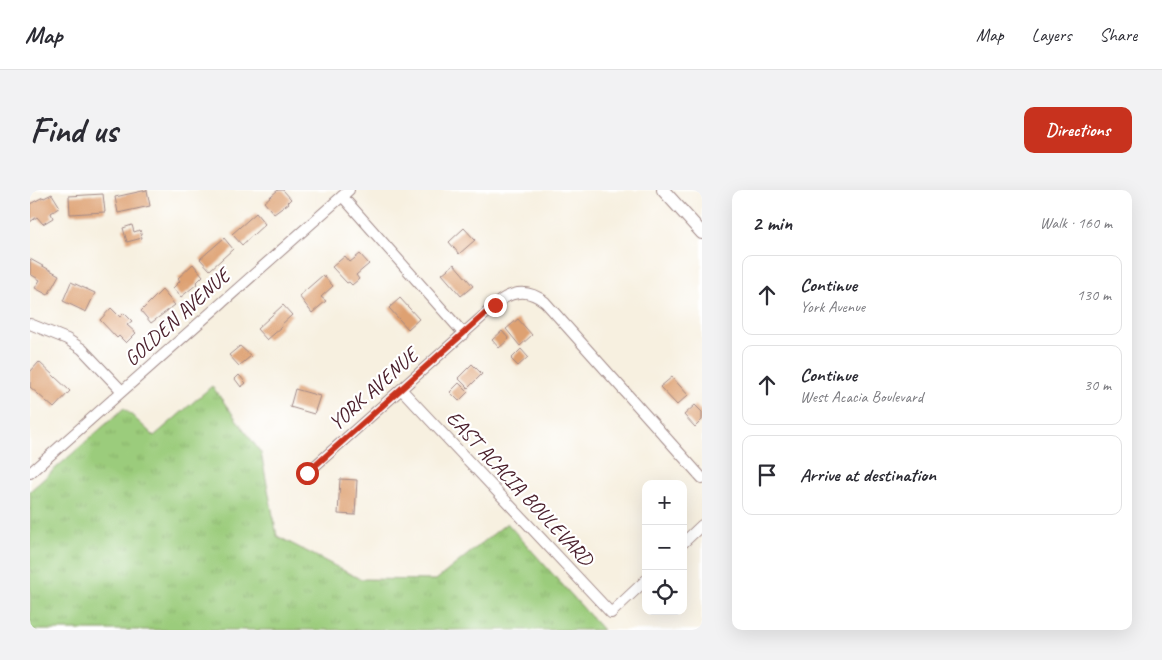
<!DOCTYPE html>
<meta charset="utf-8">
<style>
body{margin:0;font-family:Caveat,sans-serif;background:#f2f2f3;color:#2b2b33}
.controls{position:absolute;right:15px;bottom:15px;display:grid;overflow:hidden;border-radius:10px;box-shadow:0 5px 20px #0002}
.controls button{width:45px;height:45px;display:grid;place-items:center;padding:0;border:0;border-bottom:1px solid #e1e1e2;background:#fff;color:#2b2b33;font:25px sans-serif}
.stop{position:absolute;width:15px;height:15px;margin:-11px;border:4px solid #c8321e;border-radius:50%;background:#fff}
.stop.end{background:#c8321e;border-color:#fff;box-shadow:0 1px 5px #0008}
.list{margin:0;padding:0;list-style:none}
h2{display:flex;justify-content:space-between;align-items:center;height:65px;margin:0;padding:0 20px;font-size:21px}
h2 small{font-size:16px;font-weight:400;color:#7c7c81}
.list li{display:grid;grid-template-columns:32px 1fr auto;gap:15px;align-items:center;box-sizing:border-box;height:80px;margin:0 10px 10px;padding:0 10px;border:1px solid #e1e1e2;border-radius:10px}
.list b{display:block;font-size:19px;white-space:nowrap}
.list p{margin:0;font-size:16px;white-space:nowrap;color:#7c7c81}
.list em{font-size:16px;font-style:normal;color:#7c7c81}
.icon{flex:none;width:28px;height:28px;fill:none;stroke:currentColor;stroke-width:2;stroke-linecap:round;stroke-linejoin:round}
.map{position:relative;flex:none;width:672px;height:440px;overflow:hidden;border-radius:10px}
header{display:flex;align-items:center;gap:30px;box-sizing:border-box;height:70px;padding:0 25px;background:#fff;border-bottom:1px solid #e1e1e2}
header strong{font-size:24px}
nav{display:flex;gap:28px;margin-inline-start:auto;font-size:18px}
.intro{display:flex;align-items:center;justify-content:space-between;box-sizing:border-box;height:120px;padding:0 30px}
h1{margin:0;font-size:35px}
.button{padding:12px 22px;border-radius:10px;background:#c8321e;color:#fff;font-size:18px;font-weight:700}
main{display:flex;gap:30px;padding:0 30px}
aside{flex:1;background:#fff;border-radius:10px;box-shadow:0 5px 20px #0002}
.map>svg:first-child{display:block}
</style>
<header>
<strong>Map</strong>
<nav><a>Map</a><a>Layers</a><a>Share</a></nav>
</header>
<div class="intro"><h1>Find us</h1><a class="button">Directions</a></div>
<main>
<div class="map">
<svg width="672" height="440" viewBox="0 0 672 440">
<defs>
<pattern id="grass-tufts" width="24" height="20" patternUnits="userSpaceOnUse" patternTransform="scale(1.25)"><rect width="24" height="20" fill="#9bcc7b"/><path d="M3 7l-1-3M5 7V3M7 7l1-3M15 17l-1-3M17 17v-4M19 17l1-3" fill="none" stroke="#87af6a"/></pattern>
</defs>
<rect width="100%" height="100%" fill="#fff"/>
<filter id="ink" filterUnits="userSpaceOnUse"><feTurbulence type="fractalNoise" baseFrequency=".02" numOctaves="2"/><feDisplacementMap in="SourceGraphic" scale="10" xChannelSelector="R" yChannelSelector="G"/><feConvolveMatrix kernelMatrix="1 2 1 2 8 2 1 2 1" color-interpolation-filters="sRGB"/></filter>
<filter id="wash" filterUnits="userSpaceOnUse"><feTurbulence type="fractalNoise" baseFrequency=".0096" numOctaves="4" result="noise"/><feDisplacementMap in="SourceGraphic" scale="20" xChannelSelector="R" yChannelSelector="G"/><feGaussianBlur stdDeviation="1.12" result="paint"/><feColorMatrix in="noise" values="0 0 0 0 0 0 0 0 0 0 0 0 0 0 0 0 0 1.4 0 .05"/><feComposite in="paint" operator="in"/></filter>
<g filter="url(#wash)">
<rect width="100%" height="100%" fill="#f7f0e0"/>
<path fill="url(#grass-tufts)" stroke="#727653" d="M 182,196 L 231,263 L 247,346 L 330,389 L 406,390 L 477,333 L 573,440 L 0,440 L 0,301 L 94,218 L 124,246 Z"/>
<g id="blocks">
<path fill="#dea172" d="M 117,0 L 120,16 L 88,23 L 85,7 Z
M 248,0 L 253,0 L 261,9 L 258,12 L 259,13 L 244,24 L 234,12 Z
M 22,4 L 30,17 L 21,23 L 23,28 L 13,34 L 7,27 L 0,32 L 0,14 L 13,7 L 14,8 Z
M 73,4 L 75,22 L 40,24 L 39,6 Z
M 226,23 L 235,34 L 212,55 L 202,44 Z
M 102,35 L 104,42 L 110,40 L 112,48 L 97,52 L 93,38 Z
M 434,38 L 445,50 L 429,64 L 419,52 Z
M 194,48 L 203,59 L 180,80 L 170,69 Z
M 330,64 L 339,74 L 326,85 L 329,89 L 322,95 L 319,92 L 317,93 L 302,77 L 315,66 L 320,72 Z
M 0,69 L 29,85 L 18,105 L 5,98 L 10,90 L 0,84 Z
M 163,74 L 173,86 L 166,93 L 167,94 L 151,107 L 143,98 L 150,91 L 148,88 Z
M 424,74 L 443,96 L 431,106 L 412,84 Z
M 293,85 L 303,96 L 291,107 L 296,111 L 282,123 L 269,106 Z
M 41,92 L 65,103 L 56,122 L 33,111 Z
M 132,100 L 145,115 L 121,133 L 111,121 Z
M 370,108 L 389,129 L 378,139 L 359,118 Z
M 253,115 L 262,125 L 251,135 L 252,137 L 237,150 L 227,139 Z
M 81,118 L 90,127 L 94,123 L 102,131 L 97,135 L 106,143 L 96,153 L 89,146 L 87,148 L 70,130 Z
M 488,129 L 502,145 L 490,156 L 476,139 Z
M 472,141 L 479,149 L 469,158 L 462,150 Z
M 210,156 L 221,166 L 209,176 L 199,165 Z
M 491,159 L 498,167 L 488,176 L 481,169 Z
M 9,172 L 40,201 L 24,218 L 0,197 L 0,182 Z
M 442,174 L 452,184 L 438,198 L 428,188 Z
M 209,185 L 216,193 L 211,197 L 205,189 Z
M 642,187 L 658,205 L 647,215 L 630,197 Z
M 429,193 L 438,202 L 429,211 L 420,202 Z
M 265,199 L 290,206 L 284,224 L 260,217 Z
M 665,215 L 672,222 L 672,230 L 665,237 L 654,225 Z
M 310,289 L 327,290 L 325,325 L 308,324 Z"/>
</g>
</g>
<g filter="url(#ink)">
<use href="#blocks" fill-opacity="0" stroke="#a08886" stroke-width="1"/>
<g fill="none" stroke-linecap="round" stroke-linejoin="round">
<defs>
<path id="minor" d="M 312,6 L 434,144
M 0,134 L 37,149 L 52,159 L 92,201
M 371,199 L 581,423 L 616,390
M 0,283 L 319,0
M 277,283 L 471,110 C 486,100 500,100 515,112 L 672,288
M 653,353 L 672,335"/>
<path id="tertiary" d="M 633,0 L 672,43"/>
</defs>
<use href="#minor" stroke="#a08886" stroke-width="12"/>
<use href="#tertiary" stroke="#a08886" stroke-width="14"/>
<use href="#minor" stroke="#fff" stroke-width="10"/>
<use href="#tertiary" stroke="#fff" stroke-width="12"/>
</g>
</g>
<g fill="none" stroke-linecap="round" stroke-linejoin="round" filter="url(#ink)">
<path stroke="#c8321e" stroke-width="6" d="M 277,283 L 465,115"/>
</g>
<g text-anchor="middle" stroke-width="4.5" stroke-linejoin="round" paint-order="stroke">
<g font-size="21" fill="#4a1f2b" stroke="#fff">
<text transform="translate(147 127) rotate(-42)" y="7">GOLDEN AVENUE</text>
<text transform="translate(343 199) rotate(-42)" y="7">YORK AVENUE</text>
<text transform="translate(490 298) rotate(47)" y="7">EAST ACACIA BOULEVARD</text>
</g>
</g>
</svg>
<div class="controls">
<button>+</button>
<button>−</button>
<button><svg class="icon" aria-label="locate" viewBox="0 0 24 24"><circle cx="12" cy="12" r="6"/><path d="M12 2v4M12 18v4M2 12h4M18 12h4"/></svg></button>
</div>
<div class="stop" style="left:277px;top:283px"></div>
<div class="stop end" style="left:465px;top:115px"></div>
</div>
<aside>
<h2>2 min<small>Walk · 160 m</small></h2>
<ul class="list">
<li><svg class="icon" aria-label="ahead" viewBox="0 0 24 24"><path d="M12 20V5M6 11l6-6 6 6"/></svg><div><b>Continue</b><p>York Avenue</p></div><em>130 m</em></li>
<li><svg class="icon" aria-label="ahead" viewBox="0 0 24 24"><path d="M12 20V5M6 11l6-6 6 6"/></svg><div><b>Continue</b><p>West Acacia Boulevard</p></div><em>30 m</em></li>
<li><svg class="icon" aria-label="arrive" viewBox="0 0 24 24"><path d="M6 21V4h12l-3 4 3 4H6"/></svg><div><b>Arrive at destination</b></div></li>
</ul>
</aside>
</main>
